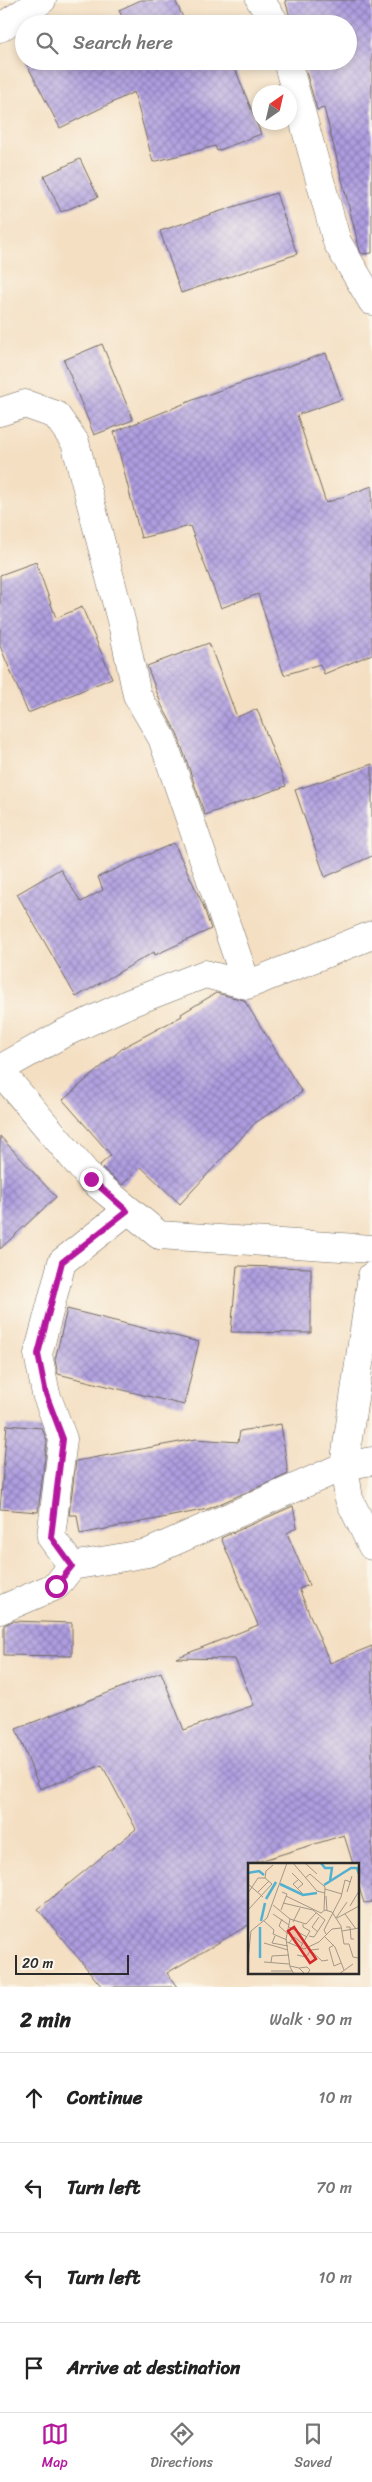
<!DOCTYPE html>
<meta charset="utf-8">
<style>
body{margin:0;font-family:Sriracha,sans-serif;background:#f6f6f6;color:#222}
.compass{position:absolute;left:252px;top:85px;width:45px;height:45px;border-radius:50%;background:#fff;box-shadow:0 2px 8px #0003;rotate:34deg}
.scale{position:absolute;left:15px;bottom:12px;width:114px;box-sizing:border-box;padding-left:5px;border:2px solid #2b2b2b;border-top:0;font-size:14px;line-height:18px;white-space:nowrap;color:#2b2b2b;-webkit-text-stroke:4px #fbf7ec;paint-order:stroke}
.stop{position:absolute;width:15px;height:15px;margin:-11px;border:4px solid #b5179e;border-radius:50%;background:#fff}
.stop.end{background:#b5179e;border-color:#fff;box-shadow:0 1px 5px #0008}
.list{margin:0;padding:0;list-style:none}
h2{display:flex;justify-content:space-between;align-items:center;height:65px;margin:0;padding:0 20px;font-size:21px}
h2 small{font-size:16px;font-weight:400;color:#767676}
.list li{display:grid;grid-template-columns:32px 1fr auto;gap:15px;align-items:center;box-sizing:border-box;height:90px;padding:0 20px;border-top:1px solid #e0e0e0}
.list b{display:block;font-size:19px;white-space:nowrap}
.list em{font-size:16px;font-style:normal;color:#767676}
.icon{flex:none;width:28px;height:28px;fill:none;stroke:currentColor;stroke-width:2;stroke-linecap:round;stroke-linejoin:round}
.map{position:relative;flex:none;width:372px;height:1987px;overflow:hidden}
.search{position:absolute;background:#fff;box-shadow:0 2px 8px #0003;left:15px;right:15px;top:15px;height:55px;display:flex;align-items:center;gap:12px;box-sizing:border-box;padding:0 18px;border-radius:28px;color:#767676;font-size:19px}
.sheet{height:425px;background:#fff}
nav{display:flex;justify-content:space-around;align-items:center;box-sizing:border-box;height:70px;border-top:1px solid #e0e0e0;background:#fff;font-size:14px;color:#767676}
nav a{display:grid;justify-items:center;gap:2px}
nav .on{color:#b5179e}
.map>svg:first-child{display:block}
</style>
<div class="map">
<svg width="372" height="1987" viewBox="0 0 372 1987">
<defs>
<pattern id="building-cross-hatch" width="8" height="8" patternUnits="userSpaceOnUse" patternTransform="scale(1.25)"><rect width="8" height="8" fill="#ae9de0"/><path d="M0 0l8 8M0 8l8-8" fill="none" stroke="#8e80b6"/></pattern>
</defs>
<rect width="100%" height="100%" fill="#fbf7ec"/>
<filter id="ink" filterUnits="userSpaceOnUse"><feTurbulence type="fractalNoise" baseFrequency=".02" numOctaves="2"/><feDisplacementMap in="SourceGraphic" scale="10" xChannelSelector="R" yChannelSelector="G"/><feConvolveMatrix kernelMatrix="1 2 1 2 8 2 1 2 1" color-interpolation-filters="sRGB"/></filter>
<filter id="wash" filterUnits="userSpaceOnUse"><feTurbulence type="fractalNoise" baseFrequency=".0096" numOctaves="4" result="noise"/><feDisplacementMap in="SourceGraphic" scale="20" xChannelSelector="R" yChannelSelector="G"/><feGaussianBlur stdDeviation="1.12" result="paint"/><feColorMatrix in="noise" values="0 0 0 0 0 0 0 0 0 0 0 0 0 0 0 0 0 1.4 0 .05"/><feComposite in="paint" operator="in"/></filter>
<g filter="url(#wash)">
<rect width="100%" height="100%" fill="#f4dfc2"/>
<g id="blocks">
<path fill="url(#building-cross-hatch)" d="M 141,0 L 175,0 L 186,24 L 125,24 L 119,10 Z
M 285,0 L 372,0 L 372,253 L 363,254 L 360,251 L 324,108 L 317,110 L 303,61 L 348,61 L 348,24 L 292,24 Z
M 25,61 L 232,61 L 261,134 L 217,151 L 215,146 L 153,162 L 134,92 L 60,128 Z
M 80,159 L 98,197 L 61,212 L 44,176 Z
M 276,193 L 297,254 L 181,293 L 160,231 Z
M 102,344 L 133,420 L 94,435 L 64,360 Z
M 326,353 L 342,399 L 297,415 L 326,503 L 372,486 L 372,654 L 324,674 L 320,664 L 284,675 L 258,594 L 221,608 L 190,526 L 141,538 L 114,432 L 198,398 Z
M 36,562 L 56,618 L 82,607 L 112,678 L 28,713 L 0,646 L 0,575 Z
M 209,643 L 237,717 L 257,709 L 286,786 L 205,815 L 177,733 L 162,706 L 147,666 Z
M 372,764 L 372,856 L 325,877 L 295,790 Z
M 174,843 L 203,905 L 211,929 L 155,955 L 154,952 L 76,997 L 17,894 L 60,869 L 81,902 L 103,890 L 98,877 Z
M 216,993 L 244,1000 L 302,1092 L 255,1123 L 180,1204 L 141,1167 L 122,1185 L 106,1171 L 100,1165 L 111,1155 L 63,1100 L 124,1047 L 182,1016 L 181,1014 Z
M 0,1136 L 56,1197 L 0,1249 Z
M 237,1266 L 311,1268 L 311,1333 L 231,1332 Z
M 67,1309 L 199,1342 L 184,1405 L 58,1374 L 55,1360 Z
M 281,1424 L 288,1474 L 208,1509 L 80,1534 L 77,1515 L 69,1515 L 76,1461 L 196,1439 L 238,1442 L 240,1431 Z
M 7,1425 L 42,1428 L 47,1441 L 38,1512 L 0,1509 Z
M 293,1506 L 297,1527 L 287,1533 L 309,1585 L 299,1589 L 330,1663 L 372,1646 L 372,1902 L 364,1903 L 358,1884 L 358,1864 L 353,1864 L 344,1835 L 250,1864 L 250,1924 L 167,1973 L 177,1987 L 102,1987 L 38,1909 L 136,1829 L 102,1765 L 40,1789 L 16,1729 L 161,1672 L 184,1730 L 254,1705 L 235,1659 L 176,1658 L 258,1625 L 221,1538 Z
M 13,1621 L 72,1623 L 72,1656 L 4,1655 L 4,1625 Z"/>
</g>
</g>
<g filter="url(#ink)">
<use href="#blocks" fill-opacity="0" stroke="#716a60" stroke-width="1"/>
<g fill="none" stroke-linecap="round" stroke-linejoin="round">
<defs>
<path id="minor" d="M 260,0 L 276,24
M 0,28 L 42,0
M 287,61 L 337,242 L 372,301
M 0,412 L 25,404 L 56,415 L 75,442 L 123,628 L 137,695 L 162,738 L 247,985
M 0,1069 L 64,1033 L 130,1003 L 205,974 L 247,985 L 372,935
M 0,1071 L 91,1179 L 159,1235 L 372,1249
M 372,1276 L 344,1466 L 349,1499 L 372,1546
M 72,1566 L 51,1537 L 63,1439 L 46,1394 L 38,1354 L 62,1262 L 127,1211
M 0,1610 L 56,1586 L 72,1566 L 148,1553 L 344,1466 L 372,1461"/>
</defs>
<use href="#minor" stroke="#716a60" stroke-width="29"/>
<use href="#minor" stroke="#fff" stroke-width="28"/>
</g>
</g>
<g fill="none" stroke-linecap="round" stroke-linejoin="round" filter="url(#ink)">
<path stroke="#b5179e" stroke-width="6" d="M 56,1586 L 72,1566 L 51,1537 L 63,1439 L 46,1394 L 38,1354 L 62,1262 L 127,1211 L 91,1179"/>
</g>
<g transform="translate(248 1863)">
<rect width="111" height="111" fill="#f4dfc2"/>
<path fill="none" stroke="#52b0d1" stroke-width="2.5" d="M 73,0 L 77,5 L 84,5 L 82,18M 0,10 L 11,8 L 16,12M 32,21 L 55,32 L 69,30M 76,22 L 103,5 L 109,5 L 111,11M 18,36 L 28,19M 13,58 L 17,40M 12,95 L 12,64"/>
<path fill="none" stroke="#a49786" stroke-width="1" d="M 45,0 L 69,28 L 77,30M 57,0 L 69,11M 44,10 L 55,21 L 50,25M 17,15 L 18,8 L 25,2M 57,15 L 62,11 L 77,24 L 76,47M 50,17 L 45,21 L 54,30M 0,21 L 15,34M 77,26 L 94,31M 10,29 L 21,18M 99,29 L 104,13M 0,30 L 10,15 L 17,15 L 24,21 L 0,47M 38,33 L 73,50 L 77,47 L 84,49 L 93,63 L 96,81 L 101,81 L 105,94 L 110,95M 78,33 L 79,48M 35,40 L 65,47 L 77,57 L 66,74 L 61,73M 25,42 L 42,56 L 58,61 L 68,50M 102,43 L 111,28M 33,47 L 39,31 L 34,29M 25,51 L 41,62M 97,51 L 108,66M 88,55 L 99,39M 89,55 L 111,43M 34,56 L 31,63 L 40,71M 42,56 L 38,76 L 42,104 L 46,111M 16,58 L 26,67 L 25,71 L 39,77M 45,59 L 52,45M 41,64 L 59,74M 98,64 L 102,64 L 103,76 L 106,76M 94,68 L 111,65M 70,69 L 64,64 L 71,54M 78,71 L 76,67 L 93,34 L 97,17 L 103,19M 27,73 L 24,80 L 40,83M 76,73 L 87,84 L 96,107M 39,79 L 56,86 L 71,79 L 84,66 L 93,65M 16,80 L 40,87M 41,80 L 46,74 L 55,81M 86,82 L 81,85 L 86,103 L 93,100M 52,85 L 62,68 L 55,64 L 55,61M 61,86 L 74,98 L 80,97M 49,92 L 58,94 L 63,87 L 71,86M 0,97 L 3,68 L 19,55 L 39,0M 16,99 L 41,101M 23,99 L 24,93 L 41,92M 42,103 L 51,105 L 57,111M 51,105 L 59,104 L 62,107 L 59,111M 23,108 L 44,108M 91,111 L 105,101"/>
<path fill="#d62828" fill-opacity="0.15" stroke="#d62828" stroke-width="2.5" d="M 46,64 L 68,96 L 62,100 L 40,68 Z"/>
<rect width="111" height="111" fill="none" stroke="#2b2b2b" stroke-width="2.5"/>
</g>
</svg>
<svg class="compass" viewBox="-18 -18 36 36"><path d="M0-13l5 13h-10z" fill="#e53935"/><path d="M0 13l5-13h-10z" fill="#767676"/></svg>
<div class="scale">20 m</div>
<div class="stop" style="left:56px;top:1586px"></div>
<div class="stop end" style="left:91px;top:1179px"></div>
<div class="search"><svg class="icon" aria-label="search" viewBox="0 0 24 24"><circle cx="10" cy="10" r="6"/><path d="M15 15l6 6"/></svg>Search here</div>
</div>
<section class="sheet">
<h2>2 min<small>Walk · 90 m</small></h2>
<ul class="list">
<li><svg class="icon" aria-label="ahead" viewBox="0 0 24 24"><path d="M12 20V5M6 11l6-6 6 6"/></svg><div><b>Continue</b></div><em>10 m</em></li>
<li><svg class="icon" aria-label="left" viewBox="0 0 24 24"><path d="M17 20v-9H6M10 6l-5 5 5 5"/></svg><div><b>Turn left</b></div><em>70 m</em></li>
<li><svg class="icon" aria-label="left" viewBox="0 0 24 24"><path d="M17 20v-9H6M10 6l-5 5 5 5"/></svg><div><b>Turn left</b></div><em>10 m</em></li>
<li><svg class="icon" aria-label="arrive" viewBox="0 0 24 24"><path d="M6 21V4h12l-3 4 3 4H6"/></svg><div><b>Arrive at destination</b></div></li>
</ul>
</section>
<nav>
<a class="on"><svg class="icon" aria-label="map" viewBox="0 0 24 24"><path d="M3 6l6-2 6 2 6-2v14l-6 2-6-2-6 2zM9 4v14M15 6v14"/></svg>Map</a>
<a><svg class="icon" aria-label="directions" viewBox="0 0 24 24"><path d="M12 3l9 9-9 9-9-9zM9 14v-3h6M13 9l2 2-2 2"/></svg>Directions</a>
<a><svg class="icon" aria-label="saved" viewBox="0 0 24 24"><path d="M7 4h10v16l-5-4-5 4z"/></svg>Saved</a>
</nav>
